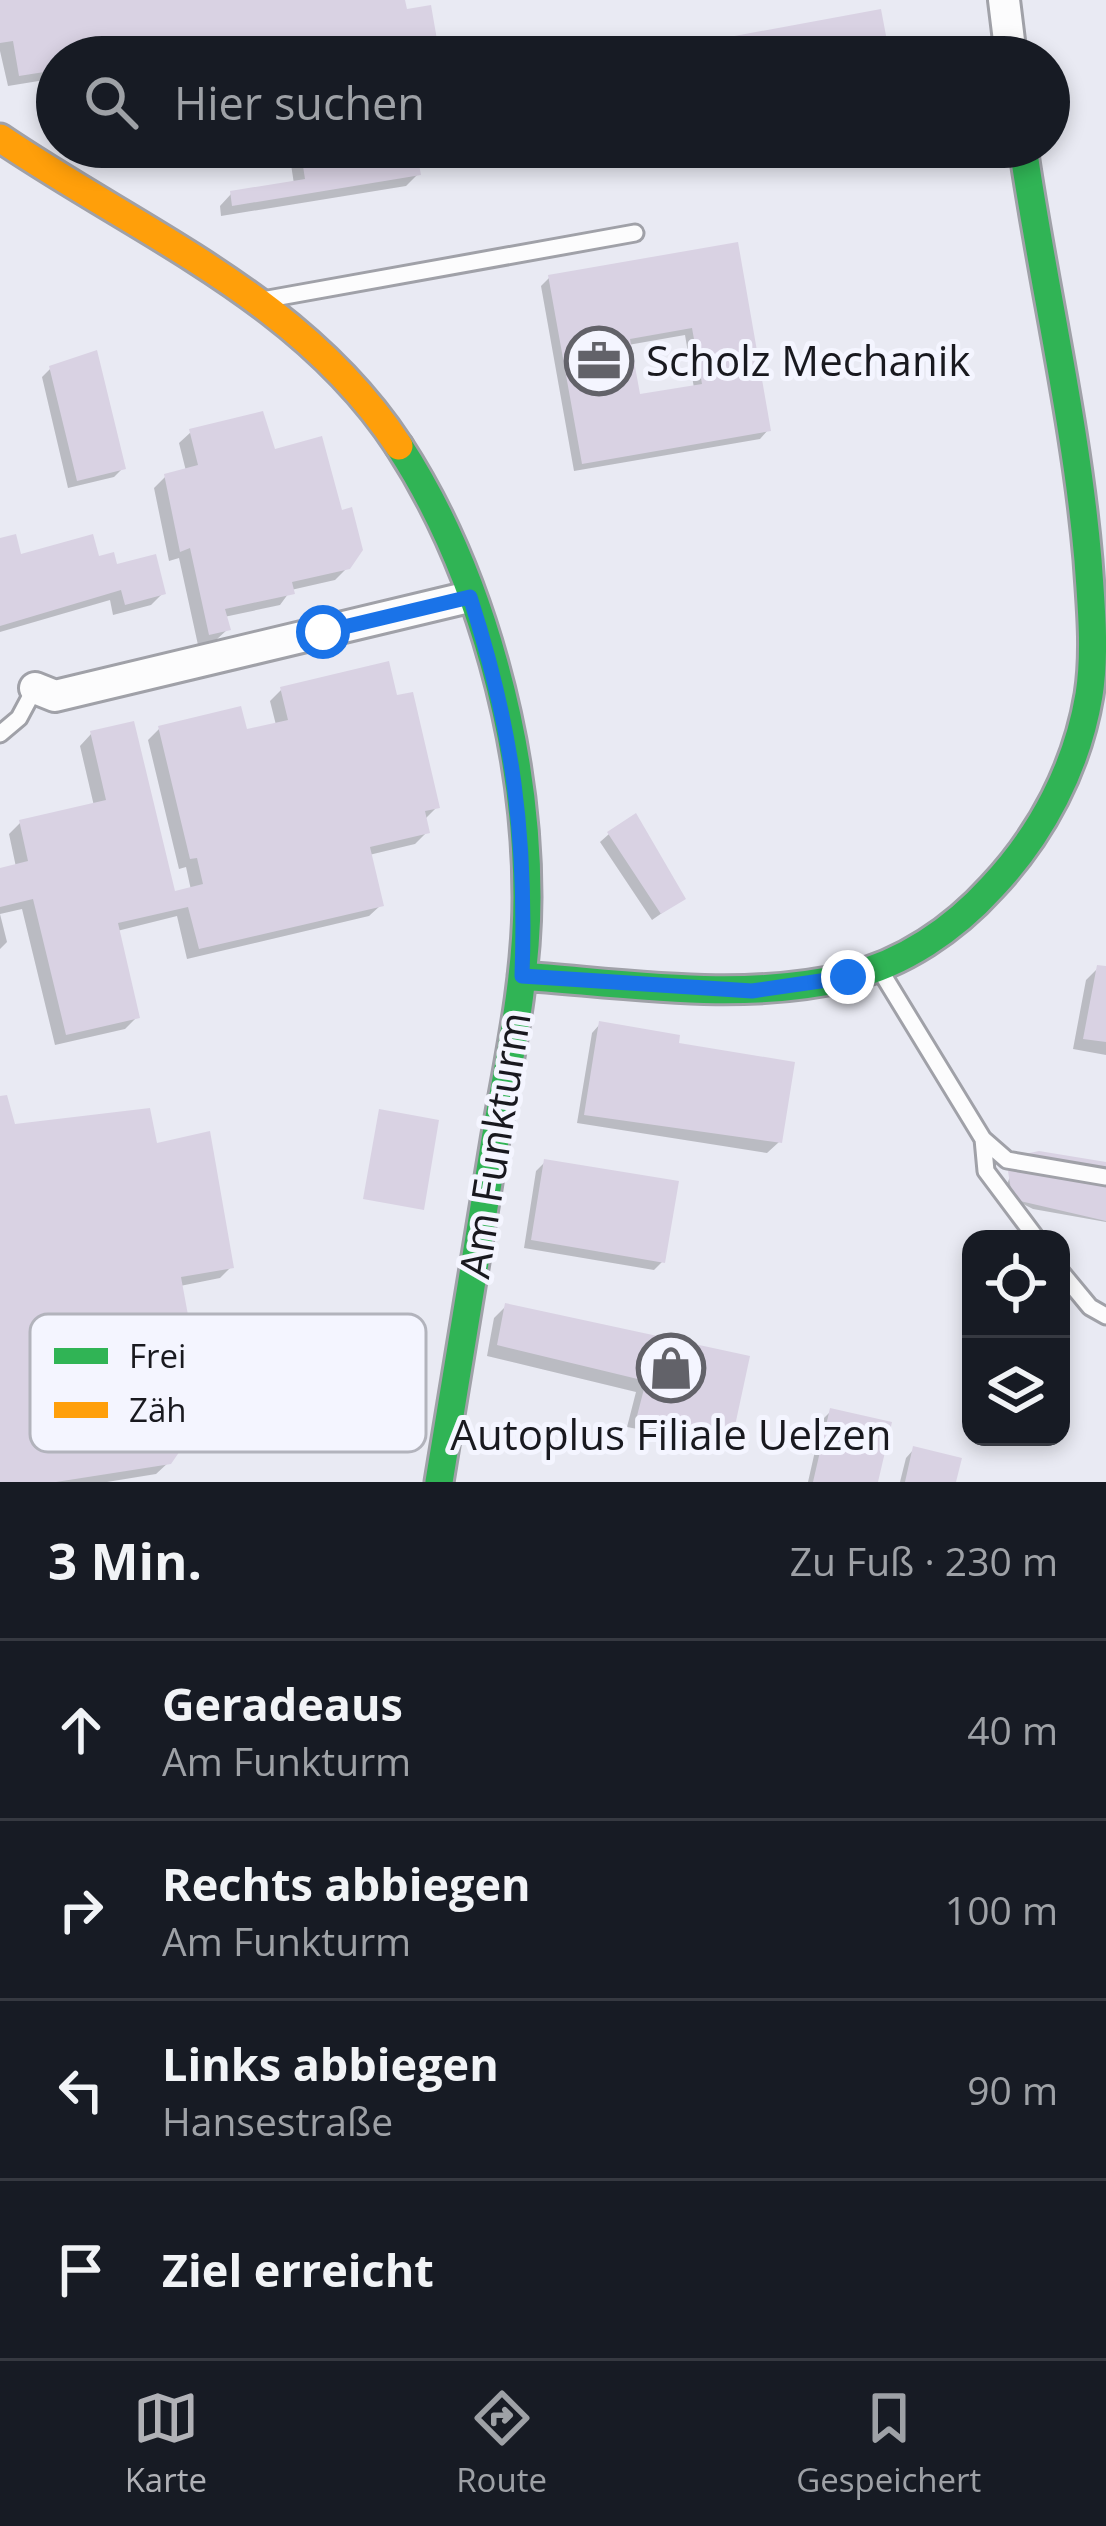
<!DOCTYPE html>
<html lang="de">
<meta charset="utf-8">
<style>
body{margin:0;font-family:"Open Sans",sans-serif;background:#242831;color:#f1f3f6}
.controls{position:absolute;right:36px;bottom:36px;display:grid;overflow:hidden;border-radius:24px;box-shadow:0 6px 18px #0003}
.controls button{width:108px;height:108px;display:grid;place-items:center;padding:0;border:0;border-bottom:3px solid #363941;background:#171b24;color:#f1f3f6;font:60px sans-serif}
.stop{position:absolute;width:36px;height:36px;margin:-27px;border:9px solid #1a73e8;border-radius:50%;background:#fff}
.stop.end{background:#1a73e8;border-color:#fff;box-shadow:0 3px 12px #0008}
.list{margin:0;padding:0;list-style:none}
h2{display:flex;justify-content:space-between;align-items:center;height:156px;margin:0;padding:0 48px;font-size:51px}
h2 small{font-size:39px;font-weight:400;color:#9ea1a6}
.list li{display:grid;grid-template-columns:78px 1fr auto;gap:36px;align-items:center;box-sizing:border-box;height:180px;padding:0 48px;border-top:3px solid #363941}
.list b{display:block;font-size:45px;white-space:nowrap}
.list p{margin:0;font-size:39px;white-space:nowrap;color:#9ea1a6}
.list em{font-size:39px;font-style:normal;color:#9ea1a6}
.icon{flex:none;width:66px;height:66px;fill:none;stroke:currentColor;stroke-width:2;stroke-linecap:round;stroke-linejoin:round}
.map{position:relative;flex:none;width:1106px;height:1482px;overflow:hidden}
.search{position:absolute;background:#171b24;box-shadow:0 6px 18px #0003;left:36px;right:36px;top:36px;height:132px;display:flex;align-items:center;gap:30px;box-sizing:border-box;padding:0 42px;border-radius:66px;color:#9ea1a6;font-size:45px}
.sheet{height:876px;background:#171b24}
nav{display:flex;justify-content:space-around;align-items:center;box-sizing:border-box;height:168px;border-top:3px solid #363941;background:#171b24;font-size:33px;color:#9ea1a6}
nav a{display:grid;justify-items:center;gap:6px}
nav .on{color:#b1b2b7}
.map>svg:first-child{display:block}
</style>
<div class="map">
<svg width="1106" height="1482" viewBox="0 0 1106 1482">
<rect width="100%" height="100%" fill="#e9eaf3"/>
<path fill="#0003" fill-rule="evenodd" d="M 0,0 L 402,0 L 404,12 L 437,57 L 57,57 L 57,78 L 8,86 L 0,51 Z
M 115,147 L 189,147 L 182,154 L 118,164 Z
M 247,147 L 460,147 L 414,154 L 418,174 L 406,186 L 221,216 L 220,206 L 231,194 L 294,184 L 290,158 L 250,165 Z
M 735,245 L 768,430 L 760,439 L 574,471 L 541,286 L 549,278 ZM 685,335 L 694,388 L 638,398 L 628,345 Z
M 51,368 L 123,468 L 114,477 L 68,488 L 42,377 Z
M 191,432 L 273,453 L 340,513 L 348,567 L 335,580 L 291,590 L 280,605 L 224,617 L 228,629 L 216,640 L 198,645 L 179,558 L 169,561 L 154,488 L 166,476 L 186,471 L 179,443 Z
M 0,541 L 19,557 L 97,560 L 163,593 L 151,605 L 113,615 L 110,600 L 0,632 Z
M 282,689 L 395,699 L 437,807 L 424,820 L 427,832 L 415,844 L 369,855 L 381,905 L 369,916 L 187,959 L 177,916 L 117,931 L 137,1017 L 125,1029 L 55,1045 L 22,909 L 0,914 L 7,942 L 0,949 L 0,871 L 16,867 L 9,834 L 20,823 L 94,806 L 80,746 L 91,734 L 172,894 L 191,890 L 186,867 L 179,869 L 148,740 L 160,728 L 244,733 L 276,725 L 270,701 Z
M 609,834 L 682,899 L 652,920 L 600,842 Z
M 1098,968 L 1106,969 L 1106,1055 L 1073,1049 L 1086,980 Z
M 600,1024 L 676,1045 L 779,1142 L 767,1153 L 577,1123 L 592,1033 Z
M 0,1099 L 12,1127 L 154,1146 L 231,1267 L 220,1278 L 180,1286 L 169,1462 L 156,1474 L 107,1482 L 0,1482 Z
M 545,1162 L 662,1262 L 654,1270 L 524,1248 L 536,1171 Z
M 1106,1165 L 1106,1222 L 1033,1209 L 1019,1202 L 1007,1184 L 1014,1167 Z
M 506,1306 L 746,1358 L 731,1434 L 719,1445 L 627,1427 L 636,1392 L 487,1356 L 494,1318 Z
M 831,1411 L 875,1482 L 808,1482 L 822,1420 Z
M 914,1449 L 953,1482 L 900,1482 L 906,1458 Z"/>
<path fill="#d9d2e3" fill-rule="evenodd" d="M 0,0 L 405,0 L 407,9 L 431,5 L 440,57 L 57,57 L 57,70 L 19,76 L 13,41 L 0,43 Z
M 881,9 L 890,57 L 632,57 L 632,55 Z
M 300,147 L 416,147 L 421,175 L 232,206 L 230,191 L 305,179 Z
M 738,242 L 771,431 L 582,464 L 548,275 ZM 692,328 L 702,384 L 640,394 L 630,339 Z
M 97,350 L 126,469 L 77,481 L 49,366 Z
M 263,411 L 275,449 L 322,436 L 342,510 L 352,507 L 363,550 L 350,569 L 292,582 L 295,594 L 225,609 L 231,630 L 209,635 L 190,548 L 180,552 L 164,474 L 198,465 L 189,429 Z
M 16,534 L 21,554 L 93,534 L 99,556 L 114,552 L 117,564 L 156,554 L 166,594 L 125,605 L 121,590 L 0,626 L 0,538 Z
M 389,661 L 397,695 L 413,692 L 440,808 L 425,811 L 430,833 L 370,847 L 384,906 L 199,949 L 188,907 L 118,923 L 140,1018 L 66,1035 L 33,899 L 0,907 L 0,868 L 28,861 L 19,820 L 106,800 L 90,731 L 134,721 L 175,891 L 203,884 L 197,858 L 190,859 L 158,726 L 241,706 L 247,729 L 288,720 L 280,687 Z
M 636,813 L 686,899 L 661,914 L 607,832 Z
M 1097,965 L 1106,966 L 1106,1042 L 1083,1039 Z
M 599,1021 L 680,1035 L 679,1043 L 795,1062 L 782,1143 L 584,1115 Z
M 7,1095 L 15,1124 L 150,1108 L 157,1143 L 210,1131 L 234,1268 L 181,1277 L 206,1413 L 171,1464 L 56,1482 L 0,1482 L 0,1096 Z
M 379,1109 L 439,1120 L 424,1210 L 363,1199 Z
M 1039,1151 L 1106,1162 L 1106,1221 L 1020,1201 L 1011,1190 L 1008,1171 L 1025,1154 Z
M 544,1159 L 679,1181 L 665,1263 L 531,1240 Z
M 505,1303 L 750,1356 L 733,1435 L 637,1416 L 646,1381 L 497,1345 Z
M 830,1408 L 892,1422 L 878,1482 L 813,1482 Z
M 913,1446 L 962,1458 L 956,1482 L 905,1482 Z"/>
<g fill="none" stroke-linecap="round" stroke-linejoin="round">
<defs>
<path id="lane" d="M 268,299 L 635,233
M 0,734 L 19,718 L 35,688
M 880,970 L 983,1139 L 1007,1160 L 1106,1177
M 983,1139 L 986,1171 L 1037,1239
M 1061,1272 L 1090,1307 L 1106,1316"/>
<path id="street" d="M 1004,0 L 1011,57
M 35,688 L 55,696 L 469,597"/>
<path id="fast" d="M 399,446 C 481,572 527,747 527,897 C 527,979 509,1060 495,1140 C 476,1254 458,1368 439,1482
M 522,976 C 630,984 741,1002 847,977 C 903,964 954,929 992,887 C 1042,834 1077,767 1089,695 C 1096,651 1091,604 1088,560 C 1076,421 1043,285 1023,147"/>
<path id="slow" d="M 0,138 C 140,233 303,299 399,446"/>
</defs>
<use href="#lane" stroke="#a0a1a8" stroke-width="21"/>
<use href="#street" stroke="#a0a1a8" stroke-width="36"/>
<use href="#fast" stroke="#a0a1a8" stroke-width="33"/>
<use href="#slow" stroke="#a0a1a8" stroke-width="33"/>
<use href="#lane" stroke="#fcfcfd" stroke-width="15"/>
<use href="#street" stroke="#fcfcfd" stroke-width="30"/>
<use href="#fast" stroke="#30b455" stroke-width="27"/>
<use href="#slow" stroke="#ff9f0a" stroke-width="27"/>
</g>
<g fill="none" stroke-linecap="round" stroke-linejoin="round">
<path stroke="#1a73e8" stroke-width="15" d="M 323,632 L 470,597 C 513,730 527,836 522,976 L 752,991 L 848,977"/>
</g>
<defs>
<symbol id="office-ring" viewBox="-11 -11 22 22"><circle r="9.5" fill="#f4f5ff" stroke="#626269" stroke-width="1.5"/><path d="M-6-3h4V-5.5h4V-3h4V5H-6ZM-1-4.5V-3h2v-1.5ZM-6 0V1H6V0Z" fill="#626269"/></symbol>
<symbol id="shop-ring" viewBox="-11 -11 22 22"><circle r="9.5" fill="#f4f5ff" stroke="#626269" stroke-width="1.5"/><path d="M-5-2.5h2.3a2.7 3.5 0 0 1 5.4 0H5L5.5 6h-11ZM-1.5-2.5h3a1.5 2.3 0 0 0-3 0Z" fill="#626269"/></symbol>
</defs>
<g fill-rule="evenodd">
<use href="#office-ring" x="561" y="323" width="76" height="76"/>
<use href="#shop-ring" x="633" y="1330" width="76" height="76"/>
</g>
<g text-anchor="middle" stroke-width="10" stroke-linejoin="round" paint-order="stroke">
<g font-size="42" fill="#19191f" stroke="#f4f5ff" text-anchor="start">
<text x="646" y="376">Scholz Mechanik</text>
<text x="671" y="1450" text-anchor="middle">Autoplus Filiale Uelzen</text>
</g>
<g font-size="42" fill="#19191f" stroke="#f4f5ff">
<text transform="translate(495 1145) rotate(-81)" y="15">Am Funkturm</text>
</g>
</g>
<rect x="30" y="1314" width="396" height="138" rx="18" fill="#f4f5ff" stroke="#b2b3bc" stroke-width="3"/>
<rect x="54" y="1348" width="54" height="16" fill="#30b455"/>
<rect x="54" y="1402" width="54" height="16" fill="#ff9f0a"/>
<g font-size="33" fill="#19191f">
<text x="129" y="1368">Frei</text>
<text x="129" y="1422">Zäh</text>
</g>
</svg>
<div class="controls">
<button><svg class="icon" aria-label="locate" viewBox="0 0 24 24"><circle cx="12" cy="12" r="6"/><path d="M12 2v4M12 18v4M2 12h4M18 12h4"/></svg></button>
<button><svg class="icon" aria-label="layers" viewBox="0 0 24 24"><path d="M12 4l9 5-9 5-9-5zM3 14l9 5 9-5"/></svg></button>
</div>
<div class="stop" style="left:323px;top:632px"></div>
<div class="stop end" style="left:848px;top:977px"></div>
<div class="search"><svg class="icon" aria-label="search" viewBox="0 0 24 24"><circle cx="10" cy="10" r="6"/><path d="M15 15l6 6"/></svg>Hier suchen</div>
</div>
<section class="sheet">
<h2>3 Min.<small>Zu Fuß · 230 m</small></h2>
<ul class="list">
<li><svg class="icon" aria-label="ahead" viewBox="0 0 24 24"><path d="M12 20V5M6 11l6-6 6 6"/></svg><div><b>Geradeaus</b><p>Am Funkturm</p></div><em>40 m</em></li>
<li><svg class="icon" aria-label="right" viewBox="0 0 24 24"><path d="M7 20v-9h11M14 6l5 5-5 5"/></svg><div><b>Rechts abbiegen</b><p>Am Funkturm</p></div><em>100 m</em></li>
<li><svg class="icon" aria-label="left" viewBox="0 0 24 24"><path d="M17 20v-9H6M10 6l-5 5 5 5"/></svg><div><b>Links abbiegen</b><p>Hansestraße</p></div><em>90 m</em></li>
<li><svg class="icon" aria-label="arrive" viewBox="0 0 24 24"><path d="M6 21V4h12l-3 4 3 4H6"/></svg><div><b>Ziel erreicht</b></div></li>
</ul>
</section>
<nav>
<a class="on"><svg class="icon" aria-label="map" viewBox="0 0 24 24"><path d="M3 6l6-2 6 2 6-2v14l-6 2-6-2-6 2zM9 4v14M15 6v14"/></svg>Karte</a>
<a><svg class="icon" aria-label="directions" viewBox="0 0 24 24"><path d="M12 3l9 9-9 9-9-9zM9 14v-3h6M13 9l2 2-2 2"/></svg>Route</a>
<a><svg class="icon" aria-label="saved" viewBox="0 0 24 24"><path d="M7 4h10v16l-5-4-5 4z"/></svg>Gespeichert</a>
</nav>
